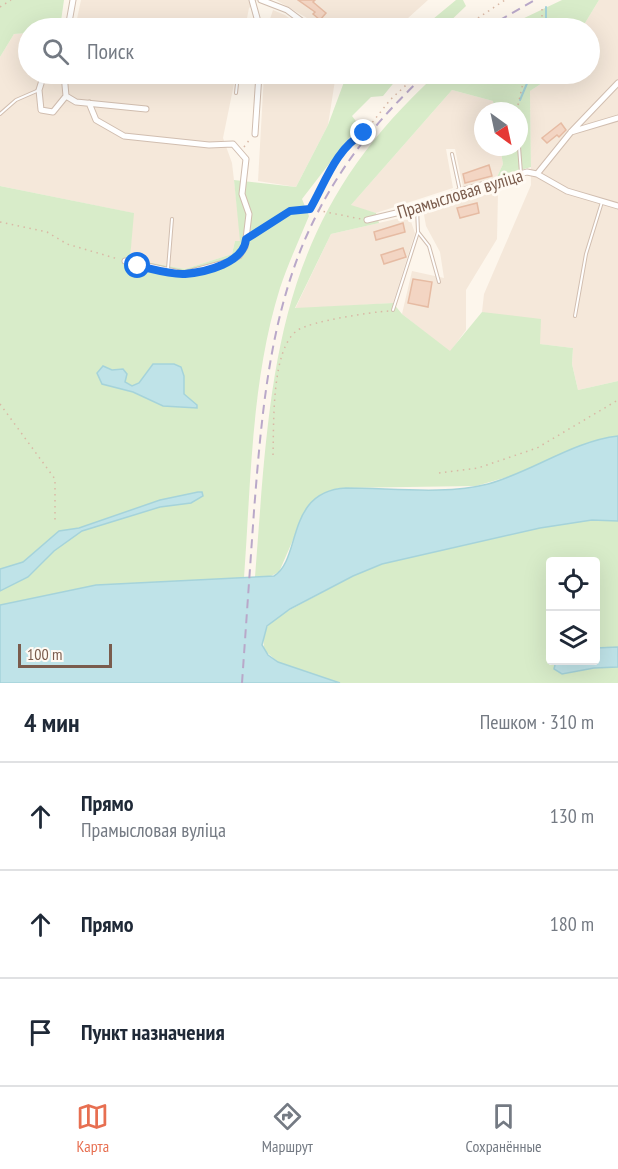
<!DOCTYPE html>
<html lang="ru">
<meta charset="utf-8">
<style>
body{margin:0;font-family:"PT Sans Narrow",sans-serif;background:#f2f2f3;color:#1f2937}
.controls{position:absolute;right:18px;bottom:18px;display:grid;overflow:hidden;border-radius:6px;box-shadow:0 6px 24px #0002}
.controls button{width:54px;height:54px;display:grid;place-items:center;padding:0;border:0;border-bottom:2px solid #e0e1e3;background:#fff;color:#1f2937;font:30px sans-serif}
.compass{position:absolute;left:474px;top:102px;width:54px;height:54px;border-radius:50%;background:#fff;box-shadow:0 6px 24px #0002;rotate:147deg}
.scale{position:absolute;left:18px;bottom:15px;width:94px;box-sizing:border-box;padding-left:6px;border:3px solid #7a5c4d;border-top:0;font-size:16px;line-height:21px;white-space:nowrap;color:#7a5c4d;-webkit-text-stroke:4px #fffaf3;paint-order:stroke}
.stop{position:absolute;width:18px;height:18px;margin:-14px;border:4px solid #1a73e8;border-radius:50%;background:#fff}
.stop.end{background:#1a73e8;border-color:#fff;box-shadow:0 2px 6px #0008}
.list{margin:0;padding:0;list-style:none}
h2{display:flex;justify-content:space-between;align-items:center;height:78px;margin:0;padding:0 24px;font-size:26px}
h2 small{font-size:20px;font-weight:400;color:#747a83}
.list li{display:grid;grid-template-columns:39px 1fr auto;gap:18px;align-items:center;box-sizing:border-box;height:108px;padding:0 24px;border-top:2px solid #e0e1e3}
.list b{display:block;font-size:22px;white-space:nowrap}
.list p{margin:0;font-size:20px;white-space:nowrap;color:#747a83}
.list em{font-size:20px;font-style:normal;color:#747a83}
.icon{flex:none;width:33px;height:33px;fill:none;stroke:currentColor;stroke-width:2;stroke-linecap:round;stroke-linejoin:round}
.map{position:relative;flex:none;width:618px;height:683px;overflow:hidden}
.search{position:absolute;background:#fff;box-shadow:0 6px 24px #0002;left:18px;right:18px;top:18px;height:66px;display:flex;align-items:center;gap:15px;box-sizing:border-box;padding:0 21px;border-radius:33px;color:#747a83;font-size:22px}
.sheet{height:402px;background:#fff}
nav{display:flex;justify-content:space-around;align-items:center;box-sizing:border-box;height:84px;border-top:2px solid #e0e1e3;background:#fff;font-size:16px;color:#747a83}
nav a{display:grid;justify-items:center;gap:3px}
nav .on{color:#e76f51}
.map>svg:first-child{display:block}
</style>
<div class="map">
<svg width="618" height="683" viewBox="0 0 618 683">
<rect width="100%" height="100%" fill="#fdf6ec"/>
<path fill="#f5e8da" d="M 81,0 L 257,0 L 249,8 L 245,28 L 75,28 Z
M 276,0 L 428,0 L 397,28 L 324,28 Z
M 599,0 L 618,0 L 618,381 L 578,390 L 572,364 L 573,348 L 539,344 L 482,312 L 484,294 L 531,185 L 530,91 L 556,74 L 590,74 L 590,28 L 582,28 Z
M 273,10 L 285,15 L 303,28 L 267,28 Z
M 28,33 L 28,74 L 236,74 L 223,138 L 232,163 L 241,241 L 235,241 L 232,254 L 185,269 L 130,259 L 133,213 L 0,186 L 0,57 L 14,34 Z
M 264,74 L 336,74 L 328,125 L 296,187 L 258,181 Z
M 452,90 L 493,101 L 495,111 L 483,111 L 483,147 L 500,147 L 503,164 L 497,177 L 463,187 L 455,149 L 446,149 L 453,188 L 376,213 L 350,206 Z
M 498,193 L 497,239 L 466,290 L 466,330 L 450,352 L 402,314 L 412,271 L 444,278 L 440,252 L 426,226 L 423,209 L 462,198 Z
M 409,216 L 415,233 L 393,303 L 295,309 L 331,234 Z"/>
<path fill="#d8ecc9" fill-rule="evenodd" d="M 0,0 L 64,0 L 60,28 L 28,28 L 28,33 L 14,34 L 0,57 Z
M 456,0 L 463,0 L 466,6 L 443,28 L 410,28 L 414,23 L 427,24 Z
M 562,0 L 599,0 L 582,28 L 503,28 Z
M 347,74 L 401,74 L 383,96 L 371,97 L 352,116 L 359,125 L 302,199 L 309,216 C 299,240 288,264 280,288 C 251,381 251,482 244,578 L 96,585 L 0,605 L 0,186 L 134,213 L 130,259 L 185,269 L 232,254 L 235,241 L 240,241 L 234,180 L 296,187 L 328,125 Z
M 437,74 L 556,74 L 530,91 L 531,167 L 497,177 L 503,164 L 500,147 L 519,147 L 519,111 L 495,111 L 493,101 L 452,90 L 351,205 L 376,213 L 379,223 L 331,234 L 295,308 L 393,303 L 402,314 L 450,351 L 482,312 L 541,319 L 540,344 L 573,348 L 572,364 L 578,390 L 618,381 L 618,436 L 598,440 L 514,475 L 476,486 L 338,488 L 306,510 L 279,572 L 271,576 L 255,577 C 271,371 273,222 437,74 Z
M 592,520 L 618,521 L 618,683 L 340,683 L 278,662 L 264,650 L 263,633 L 273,619 L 353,576 L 382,564 L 540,528 ZM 550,562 L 596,562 L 596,660 L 550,660 Z"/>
<path fill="#bfe3e8" stroke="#a5d3da" stroke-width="1.5" d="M 153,364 L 174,364 L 181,367 L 184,376 L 184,394 L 197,405 L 197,408 L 163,406 L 133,392 L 102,384 L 97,373 L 103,366 L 112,370 L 123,369 L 127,374 L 125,382 L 132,386 L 139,383 Z
M 618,436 L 618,521 L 592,520 L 540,528 L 382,564 L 353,576 L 290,609 L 267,626 L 262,645 L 268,655 L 278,662 L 340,683 L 0,683 L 0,605 L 96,585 L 274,576 C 302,559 285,491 346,488 C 391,488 445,495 488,484 C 532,472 573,441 618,436 Z
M 198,492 L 202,492 L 203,496 L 191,503 L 160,507 L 82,531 L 54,551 L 28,577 L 0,591 L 0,569 L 23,562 L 59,531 L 79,528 L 160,500 Z
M 618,647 L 618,667 L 594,668 L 562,674 L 554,669 L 556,661 L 596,660 L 596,648 Z"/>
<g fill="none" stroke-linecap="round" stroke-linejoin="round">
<path stroke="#a5d3da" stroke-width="2" d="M 546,7 L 546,28
M 520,100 L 531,74"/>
</g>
<path fill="#f3d5c3" stroke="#e6bba3" stroke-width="1.5" d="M 298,0 L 315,0 L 313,2 L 326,13 L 320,20 L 313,14 L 315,12 Z
M 561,123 L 566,130 L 559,137 L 557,135 L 547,143 L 542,138 Z
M 489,165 L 492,176 L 465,183 L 463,174 Z
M 477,203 L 479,213 L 460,218 L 457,208 Z
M 403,223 L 405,232 L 376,240 L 374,232 Z
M 403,248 L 406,257 L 384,264 L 381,255 Z
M 413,279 L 432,282 L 428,307 L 408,303 Z"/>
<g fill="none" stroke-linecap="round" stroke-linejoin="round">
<defs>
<path id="service" d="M 236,93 L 238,74
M 517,110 L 517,111
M 0,114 L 16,100 L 39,90
M 519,147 L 521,173
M 452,154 L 460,191
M 417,208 L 418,232 L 429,246 L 439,282
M 168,269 L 172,219
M 393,310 L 418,232
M 575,316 L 586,254 L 602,202"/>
<path id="minor" d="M 252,0 L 257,18 L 253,28
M 261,0 L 287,10 L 311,28
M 68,28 L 73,0
M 44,74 L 39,90 L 41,110 L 53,112 L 66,96
M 64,74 L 66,96 L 76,102 L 146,109
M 89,103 L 96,120 L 124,136 L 209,145 L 233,144 L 246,159 L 242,194 L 249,214 L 245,247 L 239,256 L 228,262 L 184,274 L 125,261
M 571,132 L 618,118
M 255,134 L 259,74
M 537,174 L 571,132 L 618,83
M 367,220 L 417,208 L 460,191 L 527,172 L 537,174 L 567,191 L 618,206"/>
</defs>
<use href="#service" stroke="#d1beb0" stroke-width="4"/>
<use href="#minor" stroke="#d1beb0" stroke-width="7"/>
<path stroke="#d9b8a5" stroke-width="1.5" stroke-dasharray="1.5 4.5" stroke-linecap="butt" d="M 0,7 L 11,0
M 542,9 L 542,28
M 463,28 L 505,0
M 518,105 L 525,74
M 244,147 L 250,139
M 311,209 L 329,171 L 355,138 L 364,133 L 390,100 L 418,74
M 0,222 L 47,232 L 67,244 L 118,259
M 253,235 L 290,211 L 311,209 L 361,219
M 0,404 L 55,479 L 55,521
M 273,455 C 274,425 271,347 298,330 C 312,321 371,312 389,311
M 439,473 L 478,468 L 537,448 L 618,400"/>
<use href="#service" stroke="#fff" stroke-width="2"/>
<use href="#minor" stroke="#fff" stroke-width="5"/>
<path stroke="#b9a8c9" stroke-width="2" stroke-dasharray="9 6" stroke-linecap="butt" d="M 486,28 L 535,0
M 242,683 C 246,626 250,568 254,511 C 262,410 270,304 318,212 C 345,159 383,114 426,74"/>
</g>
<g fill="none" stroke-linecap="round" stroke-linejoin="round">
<path stroke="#1a73e8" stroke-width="8" d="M 138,266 C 152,269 171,275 185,274 C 206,272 244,263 246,239 L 290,211 L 310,209 C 325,183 336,148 364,133"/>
</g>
<g text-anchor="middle" stroke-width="6" stroke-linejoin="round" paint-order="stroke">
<g font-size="18" fill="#7a5c4d" stroke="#fffaf3">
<text transform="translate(460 194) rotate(-17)" y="6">Прамысловая вуліца</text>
</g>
</g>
</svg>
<div class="controls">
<button><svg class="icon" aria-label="locate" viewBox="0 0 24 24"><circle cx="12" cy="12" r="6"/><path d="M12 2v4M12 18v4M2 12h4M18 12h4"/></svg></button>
<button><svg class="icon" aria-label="layers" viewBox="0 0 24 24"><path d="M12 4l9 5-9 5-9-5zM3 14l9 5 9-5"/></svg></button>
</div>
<svg class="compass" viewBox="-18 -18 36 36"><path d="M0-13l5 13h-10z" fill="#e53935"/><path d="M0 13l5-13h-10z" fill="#747a83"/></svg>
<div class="scale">100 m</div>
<div class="stop" style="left:138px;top:266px"></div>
<div class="stop end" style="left:364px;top:133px"></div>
<div class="search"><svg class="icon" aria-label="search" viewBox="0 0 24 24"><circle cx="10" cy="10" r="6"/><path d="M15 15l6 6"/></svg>Поиск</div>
</div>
<section class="sheet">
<h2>4 мин<small>Пешком · 310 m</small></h2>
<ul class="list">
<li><svg class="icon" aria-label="ahead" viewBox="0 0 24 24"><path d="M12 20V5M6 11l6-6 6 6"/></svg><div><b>Прямо</b><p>Прамысловая вуліца</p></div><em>130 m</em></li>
<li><svg class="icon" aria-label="ahead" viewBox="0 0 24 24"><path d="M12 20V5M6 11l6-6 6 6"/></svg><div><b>Прямо</b></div><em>180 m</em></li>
<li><svg class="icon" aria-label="arrive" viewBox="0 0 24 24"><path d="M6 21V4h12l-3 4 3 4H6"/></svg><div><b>Пункт назначения</b></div></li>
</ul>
</section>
<nav>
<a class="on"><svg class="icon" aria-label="map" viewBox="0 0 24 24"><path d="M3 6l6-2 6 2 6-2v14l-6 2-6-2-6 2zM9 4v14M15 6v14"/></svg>Карта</a>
<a><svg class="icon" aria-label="directions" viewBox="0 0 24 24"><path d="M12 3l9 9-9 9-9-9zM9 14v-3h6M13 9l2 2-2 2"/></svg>Маршрут</a>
<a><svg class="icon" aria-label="saved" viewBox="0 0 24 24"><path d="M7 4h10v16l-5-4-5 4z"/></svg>Сохранённые</a>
</nav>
